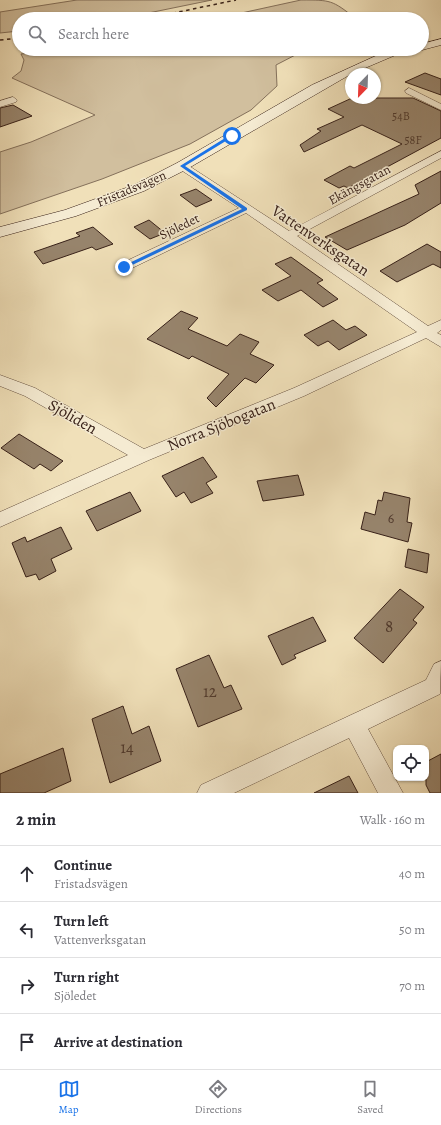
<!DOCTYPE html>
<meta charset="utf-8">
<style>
body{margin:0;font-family:Alegreya,serif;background:#f7f7f7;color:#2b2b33}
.controls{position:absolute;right:12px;bottom:12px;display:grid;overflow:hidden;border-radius:8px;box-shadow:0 1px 3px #0004}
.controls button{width:36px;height:36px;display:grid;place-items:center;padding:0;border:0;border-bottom:1px solid #e1e1e2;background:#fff;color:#2b2b33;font:20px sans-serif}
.compass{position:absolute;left:345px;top:68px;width:36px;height:36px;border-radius:50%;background:#fff;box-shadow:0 1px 3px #0004;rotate:203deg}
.stop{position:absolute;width:12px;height:12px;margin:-9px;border:3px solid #1a73e8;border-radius:50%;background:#fff}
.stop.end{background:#1a73e8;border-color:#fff;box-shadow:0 1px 4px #0008}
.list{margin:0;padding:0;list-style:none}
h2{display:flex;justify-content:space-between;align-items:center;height:52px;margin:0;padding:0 16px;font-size:17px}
h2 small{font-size:13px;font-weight:400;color:#7c7c81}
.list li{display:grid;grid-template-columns:26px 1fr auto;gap:12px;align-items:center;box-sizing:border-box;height:56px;padding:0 16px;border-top:1px solid #e1e1e2}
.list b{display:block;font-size:15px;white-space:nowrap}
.list p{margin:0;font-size:13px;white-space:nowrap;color:#7c7c81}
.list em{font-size:13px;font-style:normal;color:#7c7c81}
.icon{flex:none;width:22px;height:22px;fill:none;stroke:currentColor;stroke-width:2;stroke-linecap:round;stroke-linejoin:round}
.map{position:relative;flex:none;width:441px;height:793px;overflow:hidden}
.search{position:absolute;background:#fff;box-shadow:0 1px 3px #0004;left:12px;right:12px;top:12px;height:44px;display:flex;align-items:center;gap:10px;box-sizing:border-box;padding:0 14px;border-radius:22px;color:#7c7c81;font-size:15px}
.sheet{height:276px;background:#fff}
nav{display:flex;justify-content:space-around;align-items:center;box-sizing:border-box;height:56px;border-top:1px solid #e1e1e2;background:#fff;font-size:11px;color:#7c7c81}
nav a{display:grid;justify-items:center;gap:2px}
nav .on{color:#1a73e8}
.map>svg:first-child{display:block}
</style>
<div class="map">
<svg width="441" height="793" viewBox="0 0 441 793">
<rect width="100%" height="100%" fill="#f0e0b9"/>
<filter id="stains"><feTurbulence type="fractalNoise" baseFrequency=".005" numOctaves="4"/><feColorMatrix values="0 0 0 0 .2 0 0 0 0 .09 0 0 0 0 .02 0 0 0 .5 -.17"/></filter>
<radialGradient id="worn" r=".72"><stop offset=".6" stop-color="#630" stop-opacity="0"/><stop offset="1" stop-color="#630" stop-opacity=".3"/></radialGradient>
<path fill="#d1bf9e" stroke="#84705b" d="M 77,0 L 212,0 L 119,19 L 19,19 L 19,31 L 0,33 L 0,12 Z
M 301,0 C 331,0 332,0 355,18 L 214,19 Z
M 100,49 L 303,49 L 305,50 L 276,65 L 277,86 L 251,110 L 190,144 L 102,179 L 0,214 L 0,152 L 31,142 L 95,115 L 12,78 L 21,71 L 24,60 L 21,54 L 50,51 L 88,52 Z"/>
<path fill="#97846c" stroke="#372018" d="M 425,73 L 441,79 L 441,95 L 405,82 Z
M 352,98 L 413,98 L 441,111 L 441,138 L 348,188 L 344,186 L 339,188 L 324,180 L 350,166 L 354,168 L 402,144 L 362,125 L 304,152 L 300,145 L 321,131 L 317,129 L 344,117 L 328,109 Z
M 13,105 L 32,116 L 0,127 L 0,108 Z
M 441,171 L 441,203 L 405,225 L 347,250 L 325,237 L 419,194 L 415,185 Z
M 196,189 L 212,200 L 196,207 L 180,195 Z
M 149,220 L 165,233 L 150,239 L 134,227 Z
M 93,227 L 113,244 L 96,250 L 92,247 L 43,264 L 34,252 L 80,236 L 76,233 Z
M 427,244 L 441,252 L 441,268 L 433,264 L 397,282 L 380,271 Z
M 291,257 L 323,280 L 317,283 L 338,299 L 323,307 L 301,290 L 278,301 L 262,290 L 291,276 L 275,264 Z
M 181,311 L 198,318 L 188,329 L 227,346 L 240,334 L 259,342 L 250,354 L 274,365 L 256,383 L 245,378 L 216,407 L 207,398 L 229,374 L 192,356 L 189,359 L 147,339 Z
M 333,320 L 346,330 L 355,326 L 367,335 L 339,350 L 328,341 L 318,346 L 304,335 Z
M 19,434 L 63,461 L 51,471 L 40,464 L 34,469 L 1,448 Z
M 203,457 L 217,477 L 206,483 L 213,493 L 191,503 L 184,492 L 176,497 L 162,476 Z
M 298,475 L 304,495 L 263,501 L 257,481 Z
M 130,492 L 141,511 L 97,531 L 86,511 Z
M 384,492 L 410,498 L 407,522 L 412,523 L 408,542 L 361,529 L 365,512 L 375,515 L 378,500 L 382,501 Z
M 61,527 L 72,549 L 51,559 L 56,571 L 39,580 L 36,574 L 26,577 L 12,543 L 25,537 L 27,542 Z
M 408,549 L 429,554 L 427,573 L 405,567 Z
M 400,589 L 424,607 L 413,620 L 417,623 L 383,663 L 354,638 Z
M 313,617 L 326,641 L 294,655 L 296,658 L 282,665 L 268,636 Z
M 209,655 L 224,688 L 231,685 L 242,709 L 198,727 L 176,669 Z
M 123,706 L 132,734 L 149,726 L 161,761 L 110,783 L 92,719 Z
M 63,748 L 71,781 L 44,793 L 0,793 L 0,774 Z
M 441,754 L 441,793 L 430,793 L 426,785 L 426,762 Z
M 349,776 L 358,793 L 314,793 Z"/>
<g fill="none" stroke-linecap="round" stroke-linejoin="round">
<defs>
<path id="street" d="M 409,88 L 441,104 L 441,110 L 406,93 L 405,91 Z
M 13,97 L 17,100 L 16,102 L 0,107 L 0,101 Z
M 441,151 L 441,158 L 297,236 L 428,326 L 441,320 L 441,330 L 437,333 L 441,335 L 441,347 L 426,338 L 304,396 L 149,460 L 0,527 L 0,512 L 128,455 L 25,396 L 0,386 L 0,375 L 35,388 L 144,449 L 294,388 L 417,332 L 246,213 L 128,270 L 120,270 L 118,267 L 120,264 L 239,208 L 178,168 L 177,166 L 178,164 L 186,164 L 289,231 Z
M 441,661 L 440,694 L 368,729 L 403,793 L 378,793 L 349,738 L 234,793 L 197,793 L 201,785 L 426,680 L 434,664 Z"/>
<path id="secondary" d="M 441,39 L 441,45 L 422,50 L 418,49 L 422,49 L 422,44 Z
M 391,49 L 406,49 L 405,51 L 351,74 L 187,169 L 144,191 L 76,216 L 0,237 L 0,227 L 65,210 L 134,185 L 177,163 L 312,85 Z"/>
</defs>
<use href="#street" stroke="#655040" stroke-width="1"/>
<use href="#secondary" stroke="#372018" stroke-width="1"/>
<use href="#street" fill="#f5ebd2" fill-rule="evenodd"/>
<use href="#secondary" fill="#f5ebd2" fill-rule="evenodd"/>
<path stroke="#372018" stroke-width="1.5" stroke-dasharray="3.5 3.5" stroke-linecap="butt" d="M 145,19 L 236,0
M 0,40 L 19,38"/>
</g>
<path fill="#1a73e8" d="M 230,135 L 234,136 L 185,166 L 247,208 L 247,210 L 126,268 L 123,268 L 123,266 L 242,209 L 180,166 Z"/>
<g text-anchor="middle" stroke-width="3" stroke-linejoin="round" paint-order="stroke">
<g font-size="12" fill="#4f392d">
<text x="401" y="120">54B</text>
<text x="413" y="144">58F</text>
</g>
<g font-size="13" fill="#372018" stroke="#f5ebd2">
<text transform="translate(359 184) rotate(-29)" y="5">Ekängsgatan</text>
<text transform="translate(131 188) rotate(-23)" y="5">Fristadsvägen</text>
<text transform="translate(179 226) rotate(-26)" y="5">Sjöledet</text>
</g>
<g font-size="14" fill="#4f392d">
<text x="391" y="523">6</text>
</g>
<g font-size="16" fill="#372018" stroke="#f5ebd2">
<text transform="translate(321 240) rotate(34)" y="6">Vattenverksgatan</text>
<text transform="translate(73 416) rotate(30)" y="6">Sjöliden</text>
<text transform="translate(221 424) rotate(-22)" y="6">Norra Sjöbogatan</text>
</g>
<g font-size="17" fill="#4f392d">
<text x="389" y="632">8</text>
<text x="210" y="697">12</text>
<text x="127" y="753">14</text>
</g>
</g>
<rect width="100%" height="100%" filter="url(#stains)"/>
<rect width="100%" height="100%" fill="url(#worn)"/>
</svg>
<div class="controls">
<button><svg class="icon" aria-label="locate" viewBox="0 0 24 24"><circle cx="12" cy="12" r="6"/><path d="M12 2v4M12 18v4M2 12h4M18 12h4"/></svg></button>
</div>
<svg class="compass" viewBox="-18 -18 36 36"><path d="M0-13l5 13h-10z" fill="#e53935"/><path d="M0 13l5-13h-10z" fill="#7c7c81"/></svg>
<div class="stop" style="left:232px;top:136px"></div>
<div class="stop end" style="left:124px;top:267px"></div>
<div class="search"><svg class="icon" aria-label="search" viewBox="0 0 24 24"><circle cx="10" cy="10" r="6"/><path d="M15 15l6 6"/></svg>Search here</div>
</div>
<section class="sheet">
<h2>2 min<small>Walk · 160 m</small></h2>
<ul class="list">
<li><svg class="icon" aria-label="ahead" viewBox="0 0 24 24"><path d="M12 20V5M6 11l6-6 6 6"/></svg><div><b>Continue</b><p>Fristadsvägen</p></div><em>40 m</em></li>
<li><svg class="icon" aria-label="left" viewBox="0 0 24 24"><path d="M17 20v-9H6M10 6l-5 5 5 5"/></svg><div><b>Turn left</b><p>Vattenverksgatan</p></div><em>50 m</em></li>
<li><svg class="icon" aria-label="right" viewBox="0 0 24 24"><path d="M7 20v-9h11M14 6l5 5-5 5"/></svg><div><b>Turn right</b><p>Sjöledet</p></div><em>70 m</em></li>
<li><svg class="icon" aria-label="arrive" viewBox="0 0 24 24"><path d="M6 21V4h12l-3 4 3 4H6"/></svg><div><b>Arrive at destination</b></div></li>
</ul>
</section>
<nav>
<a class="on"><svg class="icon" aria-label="map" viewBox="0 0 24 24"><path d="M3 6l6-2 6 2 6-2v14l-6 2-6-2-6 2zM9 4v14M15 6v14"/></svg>Map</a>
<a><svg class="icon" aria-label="directions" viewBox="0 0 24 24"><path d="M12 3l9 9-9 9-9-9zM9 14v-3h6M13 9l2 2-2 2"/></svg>Directions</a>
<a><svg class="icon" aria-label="saved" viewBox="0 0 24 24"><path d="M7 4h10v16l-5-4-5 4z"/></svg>Saved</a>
</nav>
